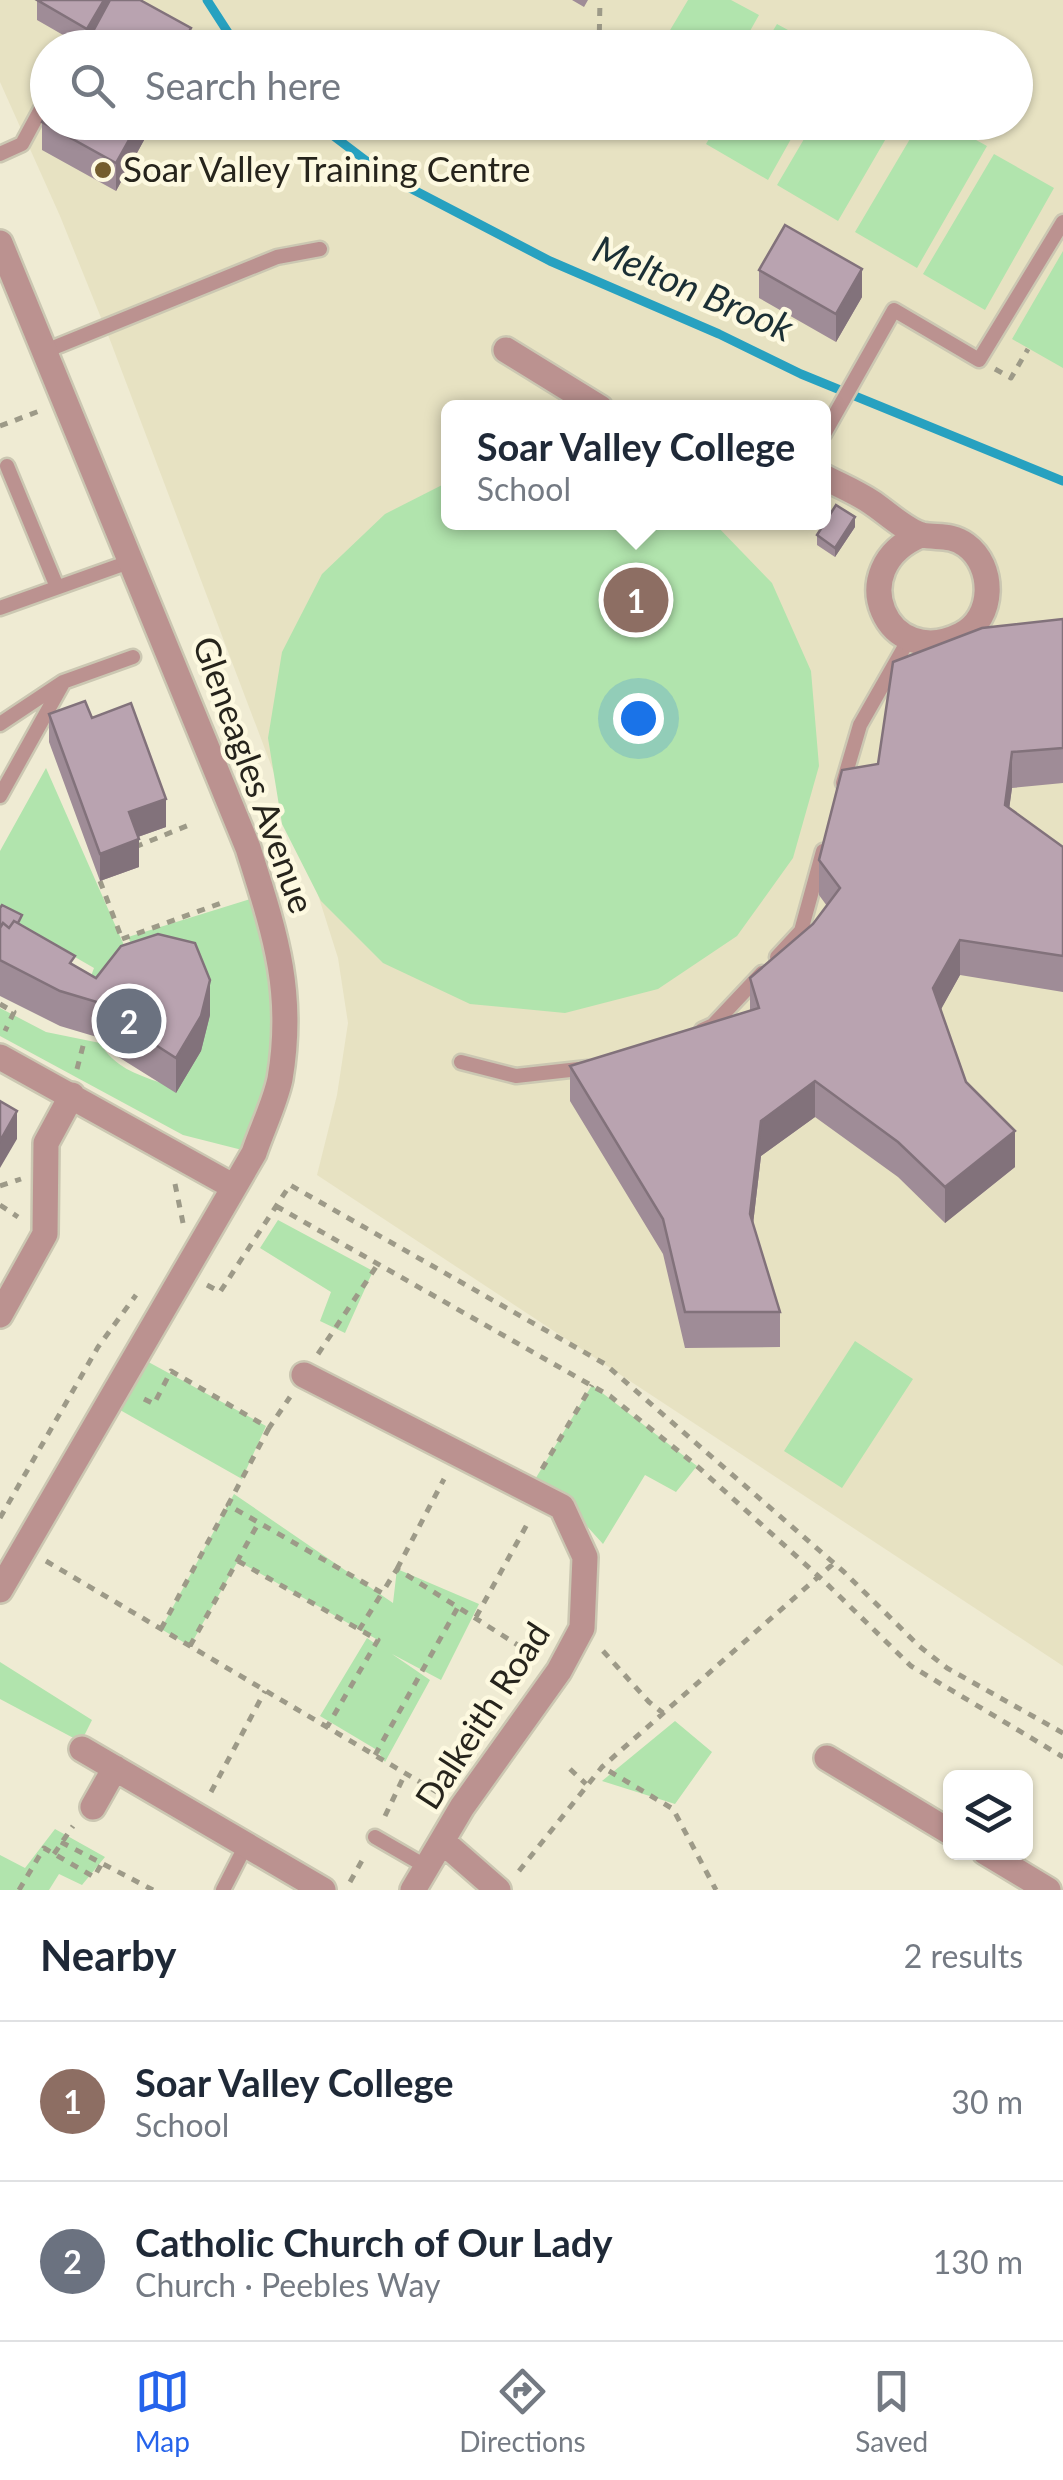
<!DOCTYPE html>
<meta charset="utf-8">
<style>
body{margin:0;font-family:Lato,sans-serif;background:#f2f2f3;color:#1f2937}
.controls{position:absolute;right:30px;bottom:30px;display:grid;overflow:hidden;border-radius:15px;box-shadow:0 2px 8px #0004}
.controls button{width:90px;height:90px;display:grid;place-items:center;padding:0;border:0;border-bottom:2px solid #e0e1e3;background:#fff;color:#1f2937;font:50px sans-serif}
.you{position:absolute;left:638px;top:718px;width:35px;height:35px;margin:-25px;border:8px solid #fff;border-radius:50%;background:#1a73e8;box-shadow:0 0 0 15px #1a73e833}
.badge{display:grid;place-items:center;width:65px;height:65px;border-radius:50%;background:#2563eb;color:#fff;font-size:32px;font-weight:700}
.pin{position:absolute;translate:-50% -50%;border:5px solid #fff;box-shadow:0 2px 10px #0006}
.popup{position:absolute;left:441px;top:400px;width:390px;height:130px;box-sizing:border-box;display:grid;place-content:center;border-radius:15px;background:#fff;filter:drop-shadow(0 2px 8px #0005);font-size:32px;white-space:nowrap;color:#747a83}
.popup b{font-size:38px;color:#1f2937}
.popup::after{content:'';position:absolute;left:50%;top:100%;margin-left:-20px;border:20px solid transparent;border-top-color:#fff}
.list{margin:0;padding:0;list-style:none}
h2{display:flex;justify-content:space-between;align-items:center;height:130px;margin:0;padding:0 40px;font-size:42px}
h2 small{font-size:32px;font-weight:400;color:#747a83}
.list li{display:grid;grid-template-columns:65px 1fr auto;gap:30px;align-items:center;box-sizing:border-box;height:160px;padding:0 40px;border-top:2px solid #e0e1e3}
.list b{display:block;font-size:38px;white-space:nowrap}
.list p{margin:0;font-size:32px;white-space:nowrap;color:#747a83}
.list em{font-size:32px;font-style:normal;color:#747a83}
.icon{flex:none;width:55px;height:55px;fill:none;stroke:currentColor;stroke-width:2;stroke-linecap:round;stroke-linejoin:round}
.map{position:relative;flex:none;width:1063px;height:1890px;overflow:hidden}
.search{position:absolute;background:#fff;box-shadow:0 2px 8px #0004;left:30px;right:30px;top:30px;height:110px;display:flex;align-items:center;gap:25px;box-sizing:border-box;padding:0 35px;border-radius:55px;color:#747a83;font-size:38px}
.sheet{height:450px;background:#fff}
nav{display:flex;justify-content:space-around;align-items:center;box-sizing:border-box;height:140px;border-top:2px solid #e0e1e3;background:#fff;font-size:28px;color:#747a83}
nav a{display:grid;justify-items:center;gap:5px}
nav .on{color:#2563eb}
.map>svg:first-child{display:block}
</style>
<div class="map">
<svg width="1063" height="1890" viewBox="0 0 1063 1890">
<rect width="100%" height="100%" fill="#efebd3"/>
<path fill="#e7e2c2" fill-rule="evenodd" d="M 0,0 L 1063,0 L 1063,1666 L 317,1175 L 337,1095 L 348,1023 L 338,958 L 307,860 L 110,340 L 60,216 L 0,82 ZM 48,48 L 1016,48 L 1016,122 L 48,122 ZM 448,408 L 824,408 L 824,522 L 448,522 Z"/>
<path fill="#b1e4ad" d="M 688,0 L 731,0 L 759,15 L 741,47 L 660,47 Z
M 777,24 L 819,47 L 763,47 Z
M 719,122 L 800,122 L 800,123 L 768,180 L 706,144 Z
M 814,122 L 895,123 L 838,221 L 777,185 Z
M 920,122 L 945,123 L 987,146 L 917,268 L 855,232 Z
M 994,154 L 1054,188 L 985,310 L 923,274 Z
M 1063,251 L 1063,368 L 1012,339 Z
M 448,482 L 448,522 L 714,523 L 772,583 L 811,671 L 819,766 L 793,858 L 737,936 L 658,989 L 565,1013 L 470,1004 L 383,963 L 321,901 L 282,824 L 268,738 L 282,652 L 322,574 L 385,514 Z
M 46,768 L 138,977 L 83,998 L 94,968 L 2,915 L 0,917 L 0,851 Z
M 263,895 L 286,1015 L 254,1153 L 183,1135 L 0,1036 L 0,1008 L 46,1032 L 100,1043 C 114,1067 136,1074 161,1083 L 141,967 L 128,937 Z
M 278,1220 L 373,1271 L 345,1333 L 320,1321 L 331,1292 L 260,1248 Z
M 855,1341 L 913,1379 L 842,1488 L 784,1451 Z
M 141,1358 L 266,1426 L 242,1479 L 113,1406 Z
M 592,1385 L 697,1466 L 676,1492 L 645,1475 L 603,1544 L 575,1513 L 531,1486 Z
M 234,1494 L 393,1603 L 397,1569 L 479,1604 L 441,1680 L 392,1654 L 430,1680 L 385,1762 L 377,1750 L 320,1716 L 367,1638 L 377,1645 L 378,1640 L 238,1561 L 190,1646 L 161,1629 Z
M 0,1662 L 92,1720 L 81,1742 L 0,1699 Z
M 675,1721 L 712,1752 L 675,1804 L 602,1781 Z
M 55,1829 L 105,1857 L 82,1885 L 59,1874 L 49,1890 L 0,1890 L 0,1855 L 25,1868 Z"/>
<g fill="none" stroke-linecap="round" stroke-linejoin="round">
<path stroke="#27a1c0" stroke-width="9" d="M 207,0 L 238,48
M 315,122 L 385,175 L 550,261 L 719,334 L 801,374 L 1063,481"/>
<defs>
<path id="lane" d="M 0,154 L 22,144 L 48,96
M 43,352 L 277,257 L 320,249
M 824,434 L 894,310 L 979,360 L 1063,222
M 7,466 L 57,587
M 0,608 L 132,561
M 0,724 L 63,682 L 133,657
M 843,783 L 860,725 L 909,639
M 0,796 L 63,683
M 777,957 L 801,931 L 823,851
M 702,1030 L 713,1025 L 762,973
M 461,1062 L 516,1076 L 588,1068
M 375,1837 L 427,1867
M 223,1890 L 246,1845"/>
<path id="street" d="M 0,243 L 248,848 C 274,931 295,990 280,1079 C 275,1103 262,1129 254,1153 L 0,1590
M 506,350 L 600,408
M 824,477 C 839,485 856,492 871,502 C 885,511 906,531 922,535 C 938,538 951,534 966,545 C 995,566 995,618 961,635 C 887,672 841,568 921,535
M 0,1057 L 234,1187
M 0,1315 L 45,1234 L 46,1143 L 72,1095
M 304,1375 L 562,1507 L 585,1557 L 582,1628 L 559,1671 L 462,1807 L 413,1890
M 82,1749 L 323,1890
M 827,1758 L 950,1832
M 93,1807 L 115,1768
M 442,1841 L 498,1890
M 985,1852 L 1048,1890"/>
</defs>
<use href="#lane" stroke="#cbc7b2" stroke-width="19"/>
<use href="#street" stroke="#cbc7b2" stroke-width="30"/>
<path stroke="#9d9a88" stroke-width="5" stroke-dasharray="8 8" stroke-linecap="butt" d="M 599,48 L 600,0
M 995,369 L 1011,378 L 1028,349
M 0,426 L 42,410
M 135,847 L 194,823
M 100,881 L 122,939
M 122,939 L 224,902
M 0,1004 L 14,1012 L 5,1031
M 77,1069 L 84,1042
M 175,1184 L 183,1223
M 0,1186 L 21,1179
M 0,1205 L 18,1217
M 276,1206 L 610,1396 L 697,1466 L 827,1584 L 911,1666 L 1063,1757
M 207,1285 L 220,1292 L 290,1185 L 605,1364 L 844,1572 L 919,1646 L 947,1668 L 1063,1733
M 318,1354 L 378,1264
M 144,1399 L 154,1404 L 171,1371 L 269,1428 L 290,1397
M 269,1428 L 228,1505 L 382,1593 L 397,1569 L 537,1657
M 542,1469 L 592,1385
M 0,1518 L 98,1347 L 136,1295
M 46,1561 L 437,1792
M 238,1561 L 378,1640 L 327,1727
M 397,1569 L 444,1479
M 476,1617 L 530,1519
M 161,1629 L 228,1505
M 359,1630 L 382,1593
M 190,1646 L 259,1522
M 603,1651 L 649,1702 L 663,1713
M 375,1755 L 458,1607
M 570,1769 L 586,1784
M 609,1771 L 673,1809 L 716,1890
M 211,1792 L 265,1691
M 385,1816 L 405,1774
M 61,1842 L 153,1890
M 54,1854 L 73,1826
M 519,1871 L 602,1767 L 834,1563
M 350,1882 L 364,1857
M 19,1890 L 44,1848 L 94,1877 L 102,1863"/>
<use href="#lane" stroke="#bb9290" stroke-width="14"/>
<use href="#street" stroke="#bb9290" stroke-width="25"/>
</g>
<path fill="#9f8c97" d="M 37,0 L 191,48 L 84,47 L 37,20 Z
M 572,0 L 588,0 L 584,7 Z
M 42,122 L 154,122 L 116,191 L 42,150 Z
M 759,270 L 862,297 L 836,342 L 759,298 Z
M 855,527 L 835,557 L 817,545 L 817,535 Z
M 1063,619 L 1063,783 L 1012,788 L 1009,808 L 1063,847 L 1063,992 L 960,975 L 940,1010 L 966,1082 L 1015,1167 L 945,1223 L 898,1177 L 815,1117 L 761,1156 L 753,1224 L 780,1312 L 780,1347 L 685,1348 L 663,1254 L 570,1101 L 570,1066 L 750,1011 L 750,978 L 813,924 L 827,906 L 819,895 L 819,860 L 878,764 Z
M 49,714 L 92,718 L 166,827 L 138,837 L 139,867 L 100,881 L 49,742 Z
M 0,908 L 75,966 L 96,978 L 210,1015 L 201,1051 L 176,1093 L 112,1053 L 107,1040 L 60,1026 L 0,996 Z"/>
<path fill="#82727b" d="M 104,0 L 113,0 L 87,48 L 87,29 Z
M 191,28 L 191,48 L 180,48 Z
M 139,122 L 154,122 L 116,191 L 116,163 Z
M 862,269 L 862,297 L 836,342 L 836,314 Z
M 855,517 L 855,527 L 835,557 L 835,548 Z
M 1012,752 L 1012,788 L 1005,840 L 1005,805 Z
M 166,799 L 166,827 L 129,840 L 129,812 Z
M 139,839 L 139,867 L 100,881 L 100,854 Z
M 960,940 L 960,975 L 933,1024 L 933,988 Z
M 210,980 L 210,1015 L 201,1051 L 176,1093 L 176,1058 Z
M 815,1081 L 815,1117 L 761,1156 L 750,1250 L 750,1214 L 761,1121 Z
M 17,1111 L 17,1139 L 0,1168 L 0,1141 Z
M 1015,1131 L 1015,1167 L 945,1223 L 945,1187 Z"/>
<path fill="#b9a3b0" stroke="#82727b" stroke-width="2.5" d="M 37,0 L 104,0 L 87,29 Z
M 110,0 L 140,0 L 191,28 L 180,48 L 84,48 Z
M 48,112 L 48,122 L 139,122 L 116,163 L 42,122 Z
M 785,225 L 862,269 L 836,314 L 759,270 Z
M 836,505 L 855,517 L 835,548 L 817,535 Z
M 1063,619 L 1063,748 L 1012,752 L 1005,805 L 1063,847 L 1063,956 L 960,940 L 933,988 L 966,1082 L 1015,1131 L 945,1187 L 898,1142 L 815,1081 L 761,1121 L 750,1214 L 780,1312 L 685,1312 L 663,1219 L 570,1066 L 759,1008 L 750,978 L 813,924 L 840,888 L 819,860 L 842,770 L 878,764 L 893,662 L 982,628 Z
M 85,701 L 92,718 L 131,703 L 166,799 L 129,812 L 139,839 L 100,854 L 49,714 Z
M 2,905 L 22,915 L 18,923 L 14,921 L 9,928 L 3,923 L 0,928 L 0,908 Z
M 14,921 L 75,956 L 70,963 L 96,978 L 121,946 L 158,934 L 195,943 L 210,980 L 201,1016 L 176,1058 L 112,1017 L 107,1005 L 60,991 L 0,960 L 0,928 L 3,923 L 9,928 Z
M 0,1101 L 17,1111 L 0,1141 Z"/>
<circle fill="#745d2d" stroke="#fdf9e0" stroke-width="4" cx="103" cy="170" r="10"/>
<g text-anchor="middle" stroke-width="9" stroke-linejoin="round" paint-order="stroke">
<g font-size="35" fill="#26241c" stroke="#fdf9e0" text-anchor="start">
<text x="123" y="182">Soar Valley Training Centre</text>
</g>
<g font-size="35" fill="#26241c" stroke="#fdf9e0">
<text transform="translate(253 775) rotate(70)" y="12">Gleneagles Avenue</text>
<text transform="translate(483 1716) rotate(-57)" y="12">Dalkeith Road</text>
</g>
<g font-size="38" font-style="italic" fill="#1b2f35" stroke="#fdf9e0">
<text transform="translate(693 289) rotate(23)" y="13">Melton Brook</text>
</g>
</g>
</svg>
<div class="controls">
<button><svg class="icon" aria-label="layers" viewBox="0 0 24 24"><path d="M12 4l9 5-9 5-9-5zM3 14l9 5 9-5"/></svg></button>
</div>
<div class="you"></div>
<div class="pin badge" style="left:636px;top:600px;background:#8d6e63">1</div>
<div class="popup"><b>Soar Valley College</b>School</div>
<div class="pin badge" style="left:129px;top:1021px;background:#6b7280">2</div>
<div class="search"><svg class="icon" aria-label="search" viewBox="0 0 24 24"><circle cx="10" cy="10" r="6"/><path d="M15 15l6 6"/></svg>Search here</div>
</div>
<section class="sheet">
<h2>Nearby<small>2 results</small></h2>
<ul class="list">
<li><span class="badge" style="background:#8d6e63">1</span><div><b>Soar Valley College</b><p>School</p></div><em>30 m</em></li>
<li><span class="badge" style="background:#6b7280">2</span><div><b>Catholic Church of Our Lady</b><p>Church · Peebles Way</p></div><em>130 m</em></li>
</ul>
</section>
<nav>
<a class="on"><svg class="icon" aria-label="map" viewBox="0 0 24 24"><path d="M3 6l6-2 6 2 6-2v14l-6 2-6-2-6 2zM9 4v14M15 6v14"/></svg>Map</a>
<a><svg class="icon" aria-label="directions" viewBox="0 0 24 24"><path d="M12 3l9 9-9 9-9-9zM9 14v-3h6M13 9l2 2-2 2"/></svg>Directions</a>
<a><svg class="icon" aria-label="saved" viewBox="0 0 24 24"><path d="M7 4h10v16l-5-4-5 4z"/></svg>Saved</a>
</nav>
